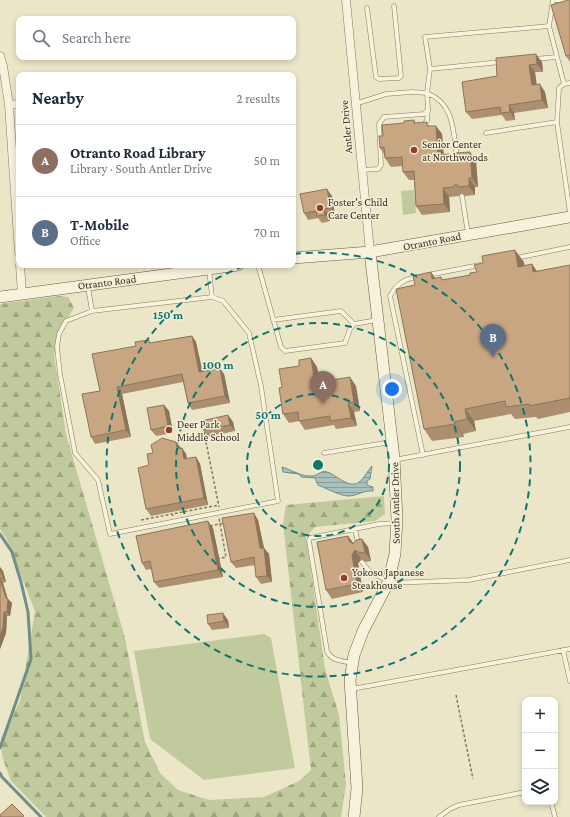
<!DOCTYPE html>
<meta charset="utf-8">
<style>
body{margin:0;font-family:"Crimson Pro",serif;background:#f6f6f7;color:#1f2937}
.controls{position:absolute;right:12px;bottom:12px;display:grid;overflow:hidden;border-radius:8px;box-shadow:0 2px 6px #0003}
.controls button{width:36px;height:36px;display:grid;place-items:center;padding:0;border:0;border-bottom:1px solid #e0e1e3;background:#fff;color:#1f2937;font:20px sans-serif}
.you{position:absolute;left:392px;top:389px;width:14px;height:14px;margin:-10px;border:3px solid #fff;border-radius:50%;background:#1a73e8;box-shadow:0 0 0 6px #1a73e833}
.badge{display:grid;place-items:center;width:26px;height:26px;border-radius:50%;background:#0f766e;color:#fff;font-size:13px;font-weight:700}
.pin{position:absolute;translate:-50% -33px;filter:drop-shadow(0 1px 2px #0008)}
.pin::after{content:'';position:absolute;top:21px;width:14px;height:12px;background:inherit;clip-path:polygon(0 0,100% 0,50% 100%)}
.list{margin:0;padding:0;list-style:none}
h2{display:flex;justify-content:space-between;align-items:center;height:52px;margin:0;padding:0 16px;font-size:17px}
h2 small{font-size:13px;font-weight:400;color:#747a83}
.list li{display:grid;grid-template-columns:26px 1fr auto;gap:12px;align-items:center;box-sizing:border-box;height:72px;padding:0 16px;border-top:1px solid #e0e1e3}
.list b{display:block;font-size:15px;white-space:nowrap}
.list p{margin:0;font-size:13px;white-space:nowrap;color:#747a83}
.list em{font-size:13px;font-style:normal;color:#747a83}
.icon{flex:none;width:22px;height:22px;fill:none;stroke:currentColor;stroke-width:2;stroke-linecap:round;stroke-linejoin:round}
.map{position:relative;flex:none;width:570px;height:817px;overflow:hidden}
.search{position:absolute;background:#fff;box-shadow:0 2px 6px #0003;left:16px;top:16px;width:280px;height:44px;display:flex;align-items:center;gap:10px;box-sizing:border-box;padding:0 14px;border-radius:8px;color:#747a83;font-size:15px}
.panel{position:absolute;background:#fff;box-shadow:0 2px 6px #0003;left:16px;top:72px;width:280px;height:196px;border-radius:8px}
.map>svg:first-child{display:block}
</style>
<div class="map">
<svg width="570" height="817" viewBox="0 0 570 817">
<defs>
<pattern id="forest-firs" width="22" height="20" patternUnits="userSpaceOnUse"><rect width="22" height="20" fill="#c0ca9d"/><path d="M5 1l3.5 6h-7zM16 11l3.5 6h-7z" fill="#9da480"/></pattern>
<pattern id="water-rules" width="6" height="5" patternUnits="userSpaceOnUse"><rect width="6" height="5" fill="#a9c1bc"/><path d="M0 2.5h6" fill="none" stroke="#8b9d98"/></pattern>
</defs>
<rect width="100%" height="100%" fill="#ece6c9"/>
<path fill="url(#forest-firs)" d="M 58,296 L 68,297 L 74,308 L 64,324 L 54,354 L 66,434 L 125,638 L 145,742 L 160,773 L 178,790 L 209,800 L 264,797 L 299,781 L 311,770 L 283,524 L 286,505 L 384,496 L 385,514 L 375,521 L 315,527 L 306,537 L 325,669 L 339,715 L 346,784 L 341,817 L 46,817 L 11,781 L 2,756 L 1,738 L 20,701 L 35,611 L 7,540 L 0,529 L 0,304 Z"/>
<path fill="#c0ca9d" d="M 414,190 L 416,213 L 403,215 L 401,191 Z
M 264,634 L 271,638 L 295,768 L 204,780 L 150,739 L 134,651 Z"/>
<path fill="url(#water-rules)" stroke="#708f8b" d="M 372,466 L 370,479 L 367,481 L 367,485 L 373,487 L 373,491 C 364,490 357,496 348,496 C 341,496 325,488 318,485 L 315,478 L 301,477 L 299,474 L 283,472 L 282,467 C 292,470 302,477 312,476 C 318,476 320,470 327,472 C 335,474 346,486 355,484 C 362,483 367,471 372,466 Z"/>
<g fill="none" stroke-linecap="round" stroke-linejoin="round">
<path stroke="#708f8b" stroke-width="3" d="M 0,534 L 12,552 L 21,582 L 28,612 L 31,659 L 0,748
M 0,773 L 2,777 L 41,817"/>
<defs>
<path id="lane" d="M 556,0 L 570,1
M 367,8 L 376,77 L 379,79 L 399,78 L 401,76 L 394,6
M 549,26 L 553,0
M 535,59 L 557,57
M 501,62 L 430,69 L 425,37 L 549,26 L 564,84
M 570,83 L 564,84 L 559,88 L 557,122 L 570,213
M 355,104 L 386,94 L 412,92 L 427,93 L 430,69
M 423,125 L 427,121 L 428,109
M 486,133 L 557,122
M 362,170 L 378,169 L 381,165 L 379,124 L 384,117 L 424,114 L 428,109 L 427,93 C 455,104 453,131 457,158
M 462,196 L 468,234
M 516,258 L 570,247
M 258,265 L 281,347 L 285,351 L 345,343 L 350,329 L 354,324 L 377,320
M 209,269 L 212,297
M 428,275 L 480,265
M 417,277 C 404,279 397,284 390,296 L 423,455
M 88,287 L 92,311
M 212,297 L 223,301 L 249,333 L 261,386 L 278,501 L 110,534 L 98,480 L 75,453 L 60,374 L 57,347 L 59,334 L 66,321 L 92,311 Z
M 273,320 L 341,311 L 354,324
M 324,453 L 391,442
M 394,460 L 570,427
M 355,528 L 358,544
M 362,562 L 370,572 L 388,581
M 389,583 L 469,580 L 570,560
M 563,650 L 570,681
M 353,663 C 343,661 331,661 327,651 L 309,541 L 310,538 L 379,524 L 397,523
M 352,689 L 570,649
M 551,802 L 555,817
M 439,817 L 450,809 L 459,805 L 525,792"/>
<path id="street" d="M 346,0 L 370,252
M 0,56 L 3,66 L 9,105 L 19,252
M 9,105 L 19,104
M 20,265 L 22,293"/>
<path id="secondary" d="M 293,258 L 370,252 L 570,217
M 0,297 L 238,265
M 354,817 L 357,788 L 350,680 L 354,655 L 363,631 L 388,583 L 395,554 L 397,519 L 394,458 L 370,252"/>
</defs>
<use href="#lane" stroke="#87795f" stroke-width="5"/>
<use href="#street" stroke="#87795f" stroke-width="9"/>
<use href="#secondary" stroke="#695a42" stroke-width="12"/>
<path stroke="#87795f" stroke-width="1.5" stroke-dasharray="3 2" stroke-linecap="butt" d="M 204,432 L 219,507
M 173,516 L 172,514 L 219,505
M 141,520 L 172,514
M 210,526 L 224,523
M 217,559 L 226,557 L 219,518
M 456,695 L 473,779"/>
<use href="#lane" stroke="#f7f2dc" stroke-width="4"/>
<use href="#street" stroke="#f7f2dc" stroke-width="8"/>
<use href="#secondary" stroke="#f7f2dc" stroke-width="11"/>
</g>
<path fill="#ac8f6f" d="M 570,0 L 570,62 L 566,56 Z
M 496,58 L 542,62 L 543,72 L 535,72 L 536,84 L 545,92 L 548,108 L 514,113 L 515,120 L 506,121 L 502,115 L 472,119 L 466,112 L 497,76 Z
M 414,120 L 416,123 L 430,126 L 436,126 L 442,134 L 444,154 L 452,157 L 470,152 L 476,161 L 478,187 L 475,187 L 475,195 L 465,196 L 462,193 L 459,196 L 449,197 L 450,212 L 422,215 L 416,206 L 414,180 L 409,180 L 403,172 L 403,166 L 391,167 L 385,158 L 384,154 L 380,148 L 404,123 Z
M 332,196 L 335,215 L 329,216 L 330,221 L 322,223 L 318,218 L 308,220 L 304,213 Z
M 524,262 L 524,266 L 532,264 L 537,271 L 570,265 L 570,412 L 538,419 L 536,417 L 515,419 L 511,414 L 474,421 L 476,431 L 463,434 L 464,437 L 432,441 L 424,429 L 415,285 L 431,272 L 435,278 L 441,277 L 443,280 L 470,275 Z
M 192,336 L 196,342 L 202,371 L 224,374 L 230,403 L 192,410 L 188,403 L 183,382 L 122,394 L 131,437 L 95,444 L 91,437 L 100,391 L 151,343 Z
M 311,358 L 317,367 L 320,382 L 356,386 L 360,411 L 354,412 L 357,426 L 336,429 L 334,425 L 305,430 L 299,421 L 289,423 L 283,414 L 282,387 L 299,366 Z
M 164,405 L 169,411 L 173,433 L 156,436 L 151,430 Z
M 228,415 L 233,422 L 235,431 L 208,437 L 203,430 Z
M 180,448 L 182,448 L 186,454 L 187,459 L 196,457 L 200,464 L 208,505 L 151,516 L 146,509 L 149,465 Z
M 258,520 L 264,548 L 269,554 L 272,582 L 261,584 L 256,577 L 255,565 L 236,568 L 231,562 Z
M 213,528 L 223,577 L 159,588 L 154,582 L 151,569 L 146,570 L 142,563 Z
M 348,536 L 353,544 L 362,539 L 368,547 L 371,561 L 366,562 L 361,559 L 358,563 L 363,592 L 332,599 L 326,590 Z
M 0,567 L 3,571 L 6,582 L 3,583 L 8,599 L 12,603 L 10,616 L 7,616 L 6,633 L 0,649 Z
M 228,620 L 229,628 L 212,630 L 208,624 Z"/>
<path fill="#8c745a" d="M 536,54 L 542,62 L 543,72 L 537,64 Z
M 529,65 L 535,72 L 538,93 L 532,85 Z
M 540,84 L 545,92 L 548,108 L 542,100 Z
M 509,105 L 514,113 L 515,120 L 510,112 Z
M 436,126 L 442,134 L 444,163 L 438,155 Z
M 470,152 L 476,161 L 478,187 L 472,178 Z
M 469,178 L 475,187 L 475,195 L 469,186 Z
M 443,188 L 449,197 L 450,212 L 444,204 Z
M 327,189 L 332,196 L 335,215 L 331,208 Z
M 324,209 L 329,216 L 330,221 L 325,215 Z
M 515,250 L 524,262 L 527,279 L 518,267 Z
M 532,264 L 540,277 L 533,272 Z
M 431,272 L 439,284 L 432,279 Z
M 192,336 L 196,342 L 204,378 L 199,372 Z
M 311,358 L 317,367 L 321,391 L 315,383 Z
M 220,368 L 224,374 L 230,403 L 225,396 Z
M 350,377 L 356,386 L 360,411 L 354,402 Z
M 117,387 L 122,394 L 131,437 L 126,430 Z
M 348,403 L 354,412 L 357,426 L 351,418 Z
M 164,405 L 169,411 L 173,433 L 168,426 Z
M 465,409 L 474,421 L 476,431 L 467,419 Z
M 228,415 L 233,422 L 235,431 L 230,425 Z
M 454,422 L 463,434 L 464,437 L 455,424 Z
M 176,442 L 181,448 L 177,449 Z
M 182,448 L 186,454 L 189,466 L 184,459 Z
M 196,457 L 200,464 L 208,505 L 204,498 Z
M 254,513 L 258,520 L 265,553 L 264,548 L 269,554 L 272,582 L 267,576 L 260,548 Z
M 208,521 L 213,528 L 223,577 L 218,570 Z
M 348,536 L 354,544 L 349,541 Z
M 362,539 L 368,547 L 371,561 L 365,552 Z
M 355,550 L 361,559 L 358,563 L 363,592 L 357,584 L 352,555 Z
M 0,567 L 3,571 L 6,582 L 3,578 Z
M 0,579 L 3,583 L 8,601 L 8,599 L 12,603 L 10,616 L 7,612 L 6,598 Z
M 4,612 L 7,616 L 6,633 L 0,649 L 0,636 Z
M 223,613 L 228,620 L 229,628 L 224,621 Z"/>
<path fill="#c8a681" stroke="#8c745a" d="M 568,0 L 570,0 L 570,55 L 566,56 L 551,5 Z
M 536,54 L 537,64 L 529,65 L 532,85 L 540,84 L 542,100 L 509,105 L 510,112 L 501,113 L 500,107 L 466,112 L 462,82 L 497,76 L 496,58 Z
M 414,120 L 414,123 L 427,122 L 427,126 L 436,126 L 438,155 L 449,154 L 452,157 L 455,153 L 470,152 L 472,178 L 469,178 L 469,186 L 459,187 L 456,184 L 453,187 L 443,188 L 444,204 L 416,206 L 414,171 L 403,172 L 402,157 L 385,158 L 384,147 L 380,148 L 379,136 L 383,136 L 382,125 L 404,123 L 404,121 Z
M 327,189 L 331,208 L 324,209 L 325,215 L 317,216 L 316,211 L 304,213 L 300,194 Z
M 515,250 L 518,267 L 532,264 L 533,272 L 570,265 L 570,398 L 529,406 L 529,404 L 506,407 L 505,401 L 465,409 L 467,419 L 454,422 L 455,424 L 424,429 L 396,289 L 415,285 L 413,276 L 431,272 L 432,279 L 441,277 L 442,280 L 470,275 L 470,273 L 477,272 L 474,265 L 483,263 L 482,256 Z
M 192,336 L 199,372 L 220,368 L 225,396 L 188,403 L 182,374 L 117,387 L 126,430 L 91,437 L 82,394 L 100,391 L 92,354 L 136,346 L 135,342 L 149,340 L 149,343 Z
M 311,358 L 315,383 L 350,377 L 354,402 L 348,403 L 351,418 L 330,421 L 330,416 L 299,421 L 298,412 L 283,414 L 279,388 L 282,387 L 279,369 L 299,366 L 299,360 Z
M 164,405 L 168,426 L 151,430 L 147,408 Z
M 228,415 L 230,425 L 203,430 L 201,421 Z
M 162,438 L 176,442 L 177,449 L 182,448 L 184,459 L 196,457 L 204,498 L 146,509 L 138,468 L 149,465 L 147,454 L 153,453 L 151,445 Z
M 254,513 L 260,548 L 264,548 L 267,576 L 256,577 L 254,557 L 231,562 L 222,518 Z
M 208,521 L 218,570 L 154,582 L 150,561 L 142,563 L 136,536 Z
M 348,536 L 349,541 L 353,544 L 356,540 L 362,539 L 365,552 L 360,553 L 355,550 L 352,555 L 357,584 L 326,590 L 317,542 Z
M 0,568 L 3,578 L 0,578 Z
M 0,579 L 6,598 L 8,599 L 7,612 L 4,612 L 3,628 L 0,636 Z
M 223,613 L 224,621 L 208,624 L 207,615 Z
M 12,804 L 24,816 L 22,817 L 0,817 L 0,815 Z"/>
<g fill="none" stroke="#0f766e" stroke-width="2" stroke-dasharray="7 5">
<circle cx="318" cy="465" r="71"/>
<circle cx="318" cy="465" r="142"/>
<path d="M294 254A212 212 0 1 1 247 265"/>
</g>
<g fill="#933c32" stroke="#f4efd8" stroke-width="1.5">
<circle cx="414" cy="150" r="4"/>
<circle cx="320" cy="208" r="4"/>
<circle cx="169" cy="430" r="4"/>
<circle cx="344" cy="578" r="4"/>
</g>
<g text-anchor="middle" stroke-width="3" stroke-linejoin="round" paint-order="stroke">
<g font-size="11" fill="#392f21" stroke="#f4efd8">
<text transform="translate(346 127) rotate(-95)" y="4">Antler Drive</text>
<text transform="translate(432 241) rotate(-11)" y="4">Otranto Road</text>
<text transform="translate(107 282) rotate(-7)" y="4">Otranto Road</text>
<text transform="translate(395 503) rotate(-91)" y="4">South Antler Drive</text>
</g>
<g font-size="11" fill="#392f21" stroke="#f4efd8" text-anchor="start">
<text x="422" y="148">Senior Center<tspan x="422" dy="13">at Northwoods</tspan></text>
<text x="328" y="206">Foster's Child<tspan x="328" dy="13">Care Center</tspan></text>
<text x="177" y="428">Deer Park<tspan x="177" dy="13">Middle School</tspan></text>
<text x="352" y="576">Yokoso Japanese<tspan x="352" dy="13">Steakhouse</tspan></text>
</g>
</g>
<circle cx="318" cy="465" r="6" fill="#0f766e" stroke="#f4efd8" stroke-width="2"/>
<g font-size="12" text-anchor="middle" font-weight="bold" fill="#0f766e" stroke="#f4efd8" stroke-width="3" stroke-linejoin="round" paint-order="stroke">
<text x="168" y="319">150 m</text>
<text x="218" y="369">100 m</text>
<text x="268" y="419">50 m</text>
</g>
</svg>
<div class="controls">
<button>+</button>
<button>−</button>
<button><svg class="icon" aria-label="layers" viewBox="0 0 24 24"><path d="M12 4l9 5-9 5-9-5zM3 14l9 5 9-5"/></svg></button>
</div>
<div class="you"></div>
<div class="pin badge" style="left:323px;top:404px;background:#8d6e63">A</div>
<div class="pin badge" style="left:493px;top:357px;background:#5c6f8a">B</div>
<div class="search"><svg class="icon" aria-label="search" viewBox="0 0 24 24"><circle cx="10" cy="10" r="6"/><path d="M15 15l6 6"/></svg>Search here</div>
<section class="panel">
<h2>Nearby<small>2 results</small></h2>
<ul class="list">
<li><span class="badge" style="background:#8d6e63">A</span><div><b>Otranto Road Library</b><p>Library · South Antler Drive</p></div><em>50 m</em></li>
<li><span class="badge" style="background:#5c6f8a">B</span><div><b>T-Mobile</b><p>Office</p></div><em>70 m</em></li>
</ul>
</section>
</div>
